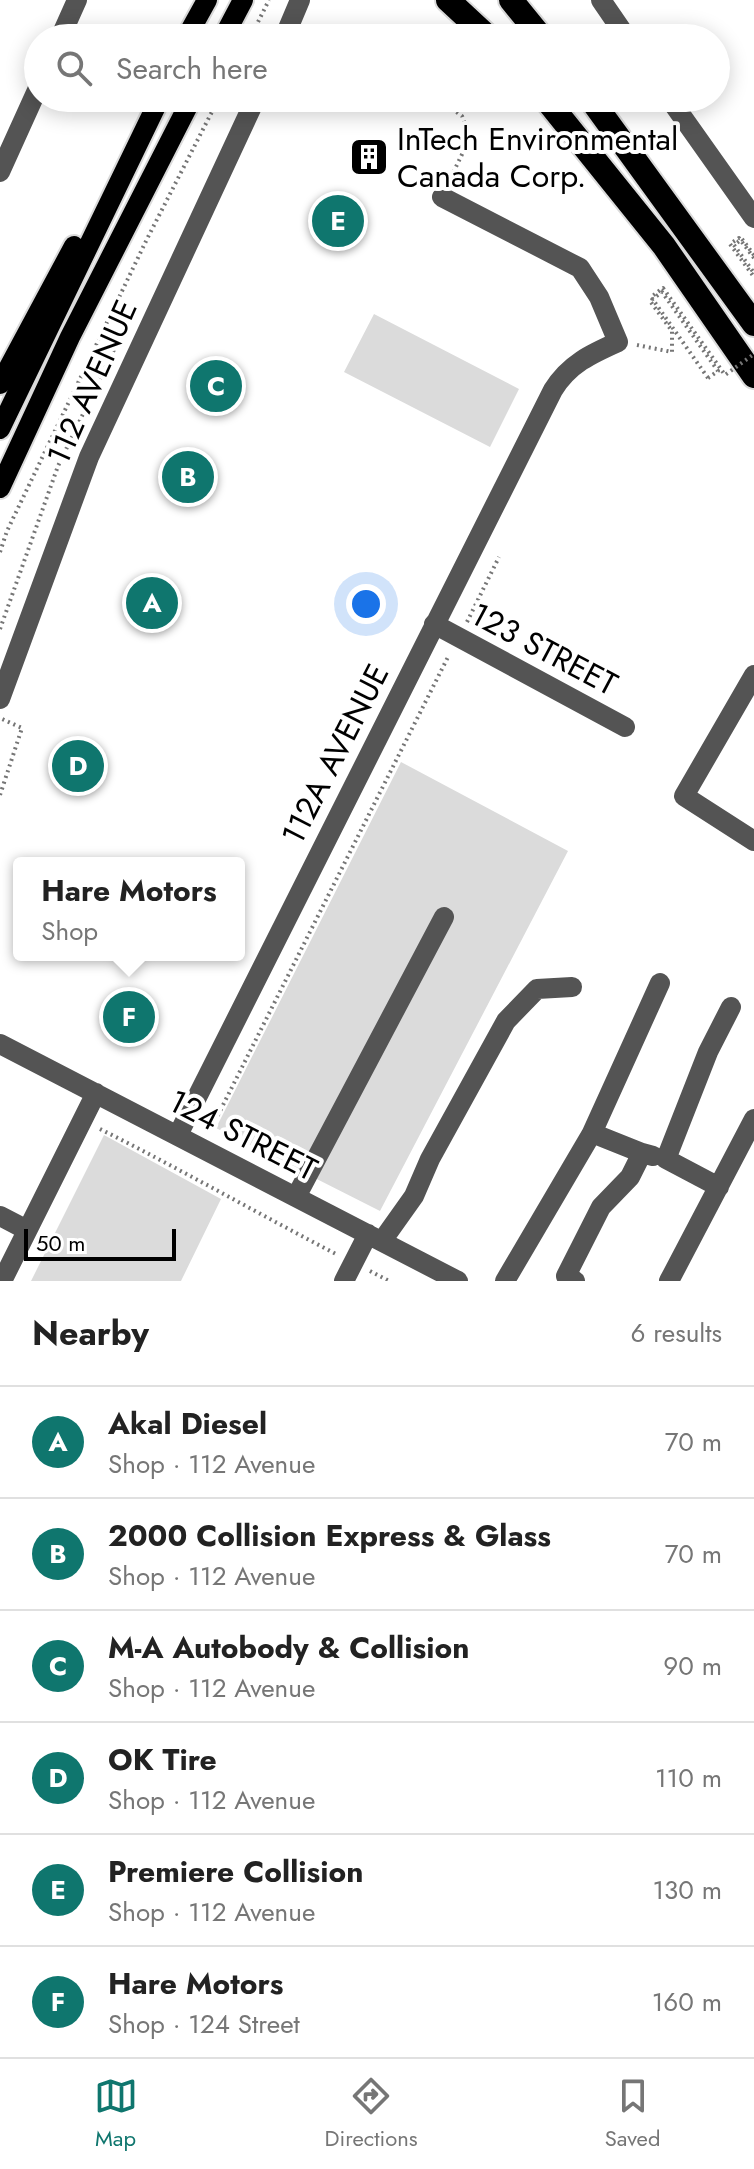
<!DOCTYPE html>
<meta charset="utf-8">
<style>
body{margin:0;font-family:Jost,sans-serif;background:#f2f2f2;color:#222}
.scale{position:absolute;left:24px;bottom:20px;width:152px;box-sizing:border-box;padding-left:8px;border:4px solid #000;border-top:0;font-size:22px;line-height:28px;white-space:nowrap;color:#000;-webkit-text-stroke:6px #fff;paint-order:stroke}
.you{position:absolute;left:366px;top:604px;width:28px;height:28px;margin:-20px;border:6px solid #fff;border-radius:50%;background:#1a73e8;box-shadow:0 0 0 12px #1a73e833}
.badge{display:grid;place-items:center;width:52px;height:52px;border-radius:50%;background:#0f766e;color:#fff;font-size:26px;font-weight:700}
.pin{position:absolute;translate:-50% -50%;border:4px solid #fff;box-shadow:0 2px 8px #0006}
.popup{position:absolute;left:13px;top:857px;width:232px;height:104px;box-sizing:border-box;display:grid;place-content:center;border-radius:8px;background:#fff;filter:drop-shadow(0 2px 6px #0005);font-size:26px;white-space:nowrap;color:#767676}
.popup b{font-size:30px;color:#222}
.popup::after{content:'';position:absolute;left:50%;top:100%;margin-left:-16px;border:16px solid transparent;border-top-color:#fff}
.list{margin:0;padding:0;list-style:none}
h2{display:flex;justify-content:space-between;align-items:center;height:104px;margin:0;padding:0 32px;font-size:34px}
h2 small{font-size:26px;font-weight:400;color:#767676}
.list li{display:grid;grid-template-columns:52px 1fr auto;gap:24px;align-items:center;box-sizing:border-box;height:112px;padding:0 32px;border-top:2px solid #e0e0e0}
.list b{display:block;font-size:30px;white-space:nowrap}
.list p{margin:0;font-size:26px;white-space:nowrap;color:#767676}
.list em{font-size:26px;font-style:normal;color:#767676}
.icon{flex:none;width:44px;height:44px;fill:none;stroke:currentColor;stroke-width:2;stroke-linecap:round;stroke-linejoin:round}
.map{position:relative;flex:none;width:754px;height:1281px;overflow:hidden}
.search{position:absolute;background:#fff;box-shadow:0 4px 20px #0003;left:24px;right:24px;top:24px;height:88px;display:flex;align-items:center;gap:20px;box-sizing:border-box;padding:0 28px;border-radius:44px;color:#767676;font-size:30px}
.sheet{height:776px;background:#fff}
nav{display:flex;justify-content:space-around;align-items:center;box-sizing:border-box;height:112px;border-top:2px solid #e0e0e0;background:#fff;font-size:22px;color:#767676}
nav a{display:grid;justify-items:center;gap:4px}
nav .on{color:#0f766e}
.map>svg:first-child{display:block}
</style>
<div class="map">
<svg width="754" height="1281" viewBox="0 0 754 1281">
<rect width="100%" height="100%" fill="#fff"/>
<path fill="#dbdbdb" d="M 374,314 L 519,389 L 490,447 L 344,372 Z
M 401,762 L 568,851 L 380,1211 L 216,1128 Z
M 104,1135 L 221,1199 L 181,1281 L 31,1281 Z"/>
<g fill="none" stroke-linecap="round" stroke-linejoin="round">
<defs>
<path id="major" d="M 186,38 L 207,0
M 223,38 L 243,0
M 0,384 L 74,246
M 0,429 L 160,98
M 0,488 L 70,337 L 192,98"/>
<path id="highway" d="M 448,0 L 489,38
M 511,0 L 542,38
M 545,98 L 664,246 L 754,376
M 590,98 L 754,324"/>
</defs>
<use href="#major" stroke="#dbdbdb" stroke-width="24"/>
<use href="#highway" stroke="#dbdbdb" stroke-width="28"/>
<path stroke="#767676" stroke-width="4" stroke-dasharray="2 4" stroke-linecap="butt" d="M 313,36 L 317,38
M 250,38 L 269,0
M 437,98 L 462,116 L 470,138 L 449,181
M 754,255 L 742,239 L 734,245 L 754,273
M 637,345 L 672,352 L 672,331 L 650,301 L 662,292 L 718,371 L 708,378
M 0,552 L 7,531 L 147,239 L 219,98
M 467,622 L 499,557
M 0,629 L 58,466 L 136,304
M 0,795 L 22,728 L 2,719
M 208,1117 L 216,1119 L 449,655
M 100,1129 C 180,1169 257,1213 336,1254
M 370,1271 L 389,1281"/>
<path stroke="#545454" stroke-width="20" d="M 601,0 L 627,38
M 60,38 L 77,0
M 284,38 L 300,0
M 669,98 L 754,218
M 0,172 L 38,88
M 434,624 L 625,727
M 754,675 L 684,796 L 754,841
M 0,699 L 89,457 L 256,98
M 0,1044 L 458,1281
M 178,1135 L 553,390 C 569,364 591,354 618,342 L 599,297 L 580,268 L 442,197
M 642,1153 L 592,1133 L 660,983
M 719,1187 L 666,1159 L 708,1052 L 731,1007
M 296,1197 L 444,917
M 0,1216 L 27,1230
M 382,1241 L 414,1196 L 430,1159 L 506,1021 L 537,989 L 572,987
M 2,1281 L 96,1093
M 344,1281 L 368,1234
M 505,1281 L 592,1133
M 575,1281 L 566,1276 L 601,1207 L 630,1177 L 642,1153 L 653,1156
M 669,1281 L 754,1119"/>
<use href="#major" stroke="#000" stroke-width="20"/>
<use href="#highway" stroke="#000" stroke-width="24"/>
<path stroke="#767676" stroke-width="4" stroke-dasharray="2 4" stroke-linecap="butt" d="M 754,258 L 739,238 L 730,244 L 754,277
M 708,378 L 651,297 L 663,288 L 725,375 L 754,354"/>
</g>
<defs>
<symbol id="building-square" viewBox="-11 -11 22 22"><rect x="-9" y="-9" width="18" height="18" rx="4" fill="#000" stroke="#fff"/><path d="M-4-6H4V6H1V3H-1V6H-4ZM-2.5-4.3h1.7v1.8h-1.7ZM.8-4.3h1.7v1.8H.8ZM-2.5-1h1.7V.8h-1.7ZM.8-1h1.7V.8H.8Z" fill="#fff"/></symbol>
</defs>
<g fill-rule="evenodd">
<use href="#building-square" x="347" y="135" width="44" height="44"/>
</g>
<g text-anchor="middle" stroke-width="8" stroke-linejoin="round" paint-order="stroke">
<g font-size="32" fill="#000" stroke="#fff" text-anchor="start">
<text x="397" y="150">InTech Environmental<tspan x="397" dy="37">Canada Corp.</tspan></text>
</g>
<g font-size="32" fill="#000" stroke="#fff">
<text transform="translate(92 382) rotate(-66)" y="11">112 AVENUE</text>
<text transform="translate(544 649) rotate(28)" y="11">123 STREET</text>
<text transform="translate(335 754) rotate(-63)" y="11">112A AVENUE</text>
<text transform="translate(243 1135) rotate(27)" y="11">124 STREET</text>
</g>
</g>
</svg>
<div class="scale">50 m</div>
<div class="you"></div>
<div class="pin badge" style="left:152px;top:603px">A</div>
<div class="pin badge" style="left:188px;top:477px">B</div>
<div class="pin badge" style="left:216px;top:386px">C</div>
<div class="pin badge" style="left:78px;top:766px">D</div>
<div class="pin badge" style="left:338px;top:221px">E</div>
<div class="pin badge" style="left:129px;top:1017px">F</div>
<div class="popup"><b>Hare Motors</b>Shop</div>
<div class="search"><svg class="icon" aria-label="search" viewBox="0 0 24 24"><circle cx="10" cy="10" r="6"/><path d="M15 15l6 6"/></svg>Search here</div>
</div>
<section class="sheet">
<h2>Nearby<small>6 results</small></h2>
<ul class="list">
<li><span class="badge">A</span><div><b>Akal Diesel</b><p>Shop · 112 Avenue</p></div><em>70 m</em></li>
<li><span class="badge">B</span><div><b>2000 Collision Express &amp; Glass</b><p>Shop · 112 Avenue</p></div><em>70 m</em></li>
<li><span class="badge">C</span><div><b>M-A Autobody &amp; Collision</b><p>Shop · 112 Avenue</p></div><em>90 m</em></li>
<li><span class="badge">D</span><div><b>OK Tire</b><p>Shop · 112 Avenue</p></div><em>110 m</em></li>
<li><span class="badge">E</span><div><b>Premiere Collision</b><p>Shop · 112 Avenue</p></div><em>130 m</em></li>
<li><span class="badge">F</span><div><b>Hare Motors</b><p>Shop · 124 Street</p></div><em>160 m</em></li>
</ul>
</section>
<nav>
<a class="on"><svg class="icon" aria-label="map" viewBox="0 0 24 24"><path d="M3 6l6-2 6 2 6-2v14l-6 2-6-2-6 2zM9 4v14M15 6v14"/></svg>Map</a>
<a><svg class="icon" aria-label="directions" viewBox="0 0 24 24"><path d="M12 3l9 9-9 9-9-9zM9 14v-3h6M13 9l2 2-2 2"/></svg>Directions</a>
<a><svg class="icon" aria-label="saved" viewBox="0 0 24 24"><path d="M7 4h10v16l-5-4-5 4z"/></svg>Saved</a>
</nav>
